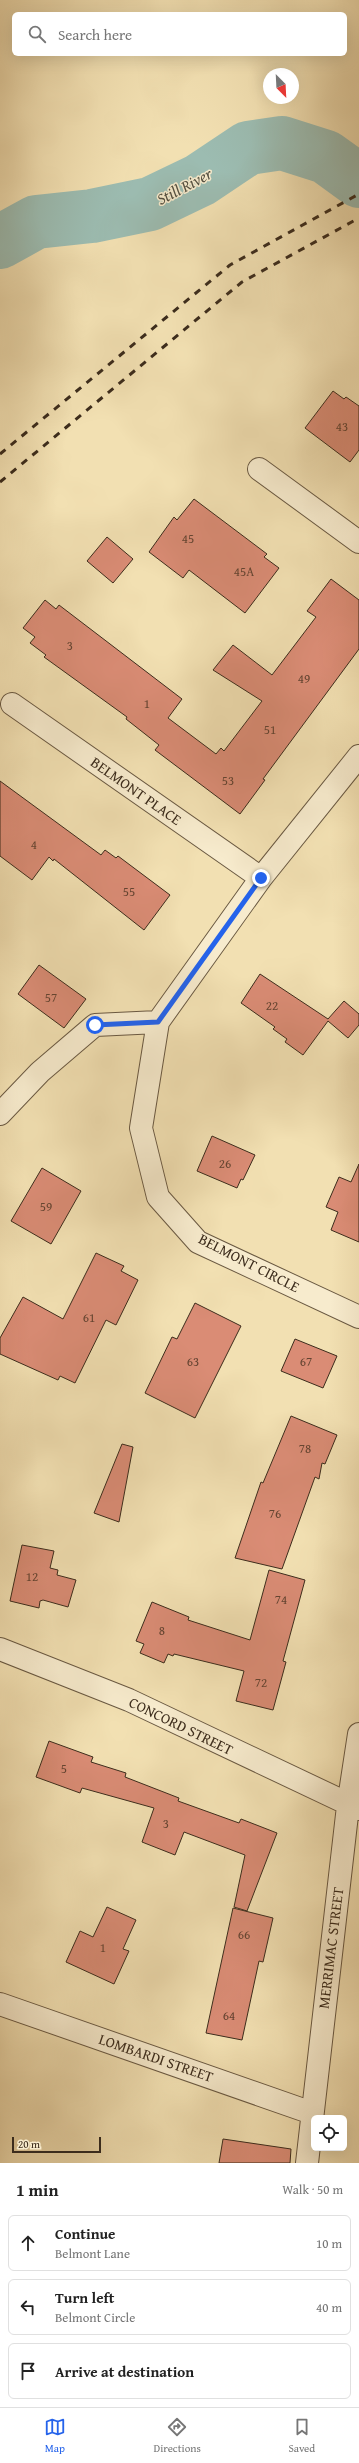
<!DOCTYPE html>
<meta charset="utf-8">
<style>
body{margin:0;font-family:"Gentium Book Plus",serif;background:#f6f6f6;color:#222}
.controls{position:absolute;right:12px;bottom:12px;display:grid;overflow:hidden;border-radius:6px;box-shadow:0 4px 16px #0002}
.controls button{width:36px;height:36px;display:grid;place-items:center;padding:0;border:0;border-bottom:1px solid #e0e0e0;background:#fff;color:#222;font:20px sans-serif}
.compass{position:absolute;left:263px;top:68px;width:36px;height:36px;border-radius:50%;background:#fff;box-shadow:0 4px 16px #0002;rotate:156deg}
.scale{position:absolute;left:12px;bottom:10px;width:89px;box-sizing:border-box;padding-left:4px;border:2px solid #3c2c1c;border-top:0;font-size:11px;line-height:14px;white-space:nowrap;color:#3c2c1c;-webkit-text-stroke:3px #f7ebcd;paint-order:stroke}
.stop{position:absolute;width:12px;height:12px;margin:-9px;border:3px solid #2563eb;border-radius:50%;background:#fff}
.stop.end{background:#2563eb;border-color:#fff;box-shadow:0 1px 4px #0008}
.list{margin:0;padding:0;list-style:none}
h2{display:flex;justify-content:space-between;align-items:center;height:52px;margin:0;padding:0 16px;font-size:17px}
h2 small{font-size:13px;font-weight:400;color:#767676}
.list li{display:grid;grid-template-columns:26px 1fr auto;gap:12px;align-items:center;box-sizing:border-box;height:56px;margin:0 8px 8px;padding:0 8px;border:1px solid #e0e0e0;border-radius:6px}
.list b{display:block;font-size:15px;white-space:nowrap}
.list p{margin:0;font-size:13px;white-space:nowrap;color:#767676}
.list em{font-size:13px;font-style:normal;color:#767676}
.icon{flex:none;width:22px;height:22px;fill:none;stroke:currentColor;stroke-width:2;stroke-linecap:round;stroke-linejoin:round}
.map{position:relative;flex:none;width:359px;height:2163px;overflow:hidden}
.search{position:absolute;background:#fff;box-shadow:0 4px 16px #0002;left:12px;right:12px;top:12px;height:44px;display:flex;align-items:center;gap:10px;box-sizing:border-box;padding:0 14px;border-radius:6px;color:#767676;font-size:15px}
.sheet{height:244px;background:#fff}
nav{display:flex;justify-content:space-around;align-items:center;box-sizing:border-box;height:56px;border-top:1px solid #e0e0e0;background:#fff;font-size:11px;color:#767676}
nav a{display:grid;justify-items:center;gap:2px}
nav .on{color:#2563eb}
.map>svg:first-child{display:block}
</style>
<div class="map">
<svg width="359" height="2163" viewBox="0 0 359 2163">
<rect width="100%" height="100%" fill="#f2e0b2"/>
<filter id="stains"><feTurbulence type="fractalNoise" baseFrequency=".005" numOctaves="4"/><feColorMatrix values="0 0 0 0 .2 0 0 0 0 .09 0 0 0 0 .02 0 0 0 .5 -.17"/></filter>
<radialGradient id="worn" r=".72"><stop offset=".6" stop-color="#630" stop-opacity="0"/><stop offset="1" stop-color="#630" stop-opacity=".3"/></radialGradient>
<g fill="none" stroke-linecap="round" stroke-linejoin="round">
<path stroke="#9cbcb1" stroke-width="54" d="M 0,242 L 36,222 L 92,216 L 150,204 L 200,180 L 248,148 L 282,143 L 326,157 L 359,181"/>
</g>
<path fill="#da8c75" stroke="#3c2c1c" d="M 333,391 L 344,399 L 346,397 L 359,406 L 359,450 L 350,462 L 305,428 Z
M 194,499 L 267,554 L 264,557 L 279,568 L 245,613 L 189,570 L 183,578 L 149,552 L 174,517 L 177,520 Z
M 107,537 L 133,559 L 113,583 L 87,561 Z
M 331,579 L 359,600 L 359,649 L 263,779 L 265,780 L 240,814 L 155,750 L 159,745 L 126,719 L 127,717 L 44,657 L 46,655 L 30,643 L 35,637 L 23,628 L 45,600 L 56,609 L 59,605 L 182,699 L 168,718 L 216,754 L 221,748 L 224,751 L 262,701 L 213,670 L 233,645 L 272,675 L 316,617 L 307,611 Z
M 0,781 L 101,855 L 105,850 L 116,858 L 118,856 L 170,895 L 144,930 L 54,859 L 53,861 L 49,857 L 32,880 L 0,856 Z
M 39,965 L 86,999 L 64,1028 L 18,994 Z
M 260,974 L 328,1019 L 344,1001 L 359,1014 L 359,1025 L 348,1038 L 328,1021 L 303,1055 L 285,1042 L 287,1039 L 273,1029 L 275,1027 L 241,1003 Z
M 212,1136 L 255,1155 L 243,1180 L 241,1179 L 237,1188 L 197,1171 Z
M 359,1164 L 359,1242 L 331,1230 L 338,1212 L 326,1207 L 339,1177 L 351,1182 Z
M 42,1168 L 81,1191 L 51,1244 L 11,1221 Z
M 96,1253 L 124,1266 L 121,1271 L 138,1280 L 116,1325 L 106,1320 L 75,1383 L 60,1376 L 58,1380 L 0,1354 L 0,1338 L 23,1297 L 63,1319 Z
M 195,1303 L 241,1326 L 195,1418 L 145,1393 L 172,1337 L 177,1339 Z
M 295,1339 L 337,1356 L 323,1388 L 281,1371 Z
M 291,1416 L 337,1435 L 325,1464 L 322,1463 L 319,1479 L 315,1477 L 282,1569 L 235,1558 L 261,1482 L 263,1483 Z
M 122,1444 L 133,1447 L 119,1522 L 94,1513 Z
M 22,1545 L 54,1551 L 50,1568 L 58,1570 L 57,1575 L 76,1580 L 68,1607 L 43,1600 L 40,1601 L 39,1608 L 10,1601 Z
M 269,1570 L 305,1580 L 283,1661 L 286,1662 L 273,1710 L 236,1701 L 244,1671 L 174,1654 L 173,1656 L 168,1654 L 164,1663 L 140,1653 L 144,1644 L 136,1641 L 152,1602 L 189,1617 L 188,1620 L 250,1640 Z
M 49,1741 L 93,1757 L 91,1762 L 126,1773 L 125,1777 L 179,1798 L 178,1801 L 239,1823 L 241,1819 L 277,1833 L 247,1911 L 234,1907 L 245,1855 L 184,1832 L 175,1855 L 142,1842 L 154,1808 L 82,1788 L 80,1793 L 36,1777 Z
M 107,1907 L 136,1920 L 123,1949 L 129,1951 L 114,1984 L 66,1962 L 80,1931 L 93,1937 Z
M 233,1908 L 273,1918 L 263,1962 L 259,1961 L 242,2040 L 206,2033 Z
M 223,2139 L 291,2149 L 290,2163 L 219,2163 Z"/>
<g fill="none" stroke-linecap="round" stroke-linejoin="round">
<defs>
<path id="minor" d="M 259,469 L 359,542
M 12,704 L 261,878
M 359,756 L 261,878 L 158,1022 L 141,1128 L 158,1197 L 198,1242 L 359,1317
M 0,1114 L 40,1072 L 95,1025 L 158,1022
M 0,1649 L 129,1700 L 359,1809
M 0,2004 L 312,2113
M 307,2163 L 348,1806 L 359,1734"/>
</defs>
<use href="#minor" stroke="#6a5942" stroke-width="24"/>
<use href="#minor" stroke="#f7ebcd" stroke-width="22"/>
<path stroke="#3c2c1c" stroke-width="3" stroke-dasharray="7 7" stroke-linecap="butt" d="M 0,454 L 230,265 L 359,194
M 0,482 L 242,282 L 359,218"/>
</g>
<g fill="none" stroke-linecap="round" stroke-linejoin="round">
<path stroke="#2563eb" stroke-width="5" d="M 95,1025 L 158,1022 L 261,878"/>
</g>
<g text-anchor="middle" stroke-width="3" stroke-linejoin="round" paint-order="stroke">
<g font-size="13" fill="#644432">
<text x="342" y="431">43</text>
<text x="188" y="543">45</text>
<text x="244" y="576">45A</text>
<text x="70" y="650">3</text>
<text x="304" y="683">49</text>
<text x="147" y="708">1</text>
<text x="270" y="734">51</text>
<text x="228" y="785">53</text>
<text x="34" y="849">4</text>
<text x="129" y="896">55</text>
<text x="51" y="1002">57</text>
<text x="272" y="1010">22</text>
<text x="225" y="1168">26</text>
<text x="46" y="1211">59</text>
<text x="89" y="1322">61</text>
<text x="193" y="1366">63</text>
<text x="306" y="1366">67</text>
<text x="305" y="1453">78</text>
<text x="275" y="1518">76</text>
<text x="32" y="1581">12</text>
<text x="281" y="1604">74</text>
<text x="162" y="1635">8</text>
<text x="261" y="1687">72</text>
<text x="64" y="1773">5</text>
<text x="166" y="1828">3</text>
<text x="244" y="1939">66</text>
<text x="103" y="1952">1</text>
<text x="229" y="2020">64</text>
</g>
<g font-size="15" fill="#3c2c1c" stroke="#f7ebcd">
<text transform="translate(136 791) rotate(35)" y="5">BELMONT PLACE</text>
<text transform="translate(249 1263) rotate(27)" y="5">BELMONT CIRCLE</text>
<text transform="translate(181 1726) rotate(26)" y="5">CONCORD STREET</text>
<text transform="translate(331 1948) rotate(-83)" y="5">MERRIMAC STREET</text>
<text transform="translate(156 2058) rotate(19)" y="5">LOMBARDI STREET</text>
</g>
<g font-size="16" font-style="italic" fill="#545041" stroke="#f7ebcd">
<text transform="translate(184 186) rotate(-28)" y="6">Still River</text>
</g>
</g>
<rect width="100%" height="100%" filter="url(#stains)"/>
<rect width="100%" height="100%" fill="url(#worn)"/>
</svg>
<div class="controls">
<button><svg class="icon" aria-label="locate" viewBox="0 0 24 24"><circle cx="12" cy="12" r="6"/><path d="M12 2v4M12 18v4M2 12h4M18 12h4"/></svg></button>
</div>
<svg class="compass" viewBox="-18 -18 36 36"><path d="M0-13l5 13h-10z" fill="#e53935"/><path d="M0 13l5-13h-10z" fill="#767676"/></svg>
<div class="scale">20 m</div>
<div class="stop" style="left:95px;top:1025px"></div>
<div class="stop end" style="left:261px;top:878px"></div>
<div class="search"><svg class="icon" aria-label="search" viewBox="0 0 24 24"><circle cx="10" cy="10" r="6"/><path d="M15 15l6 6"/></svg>Search here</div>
</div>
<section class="sheet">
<h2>1 min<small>Walk · 50 m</small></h2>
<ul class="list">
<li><svg class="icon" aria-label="ahead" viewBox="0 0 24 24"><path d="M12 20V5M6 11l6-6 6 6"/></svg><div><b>Continue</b><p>Belmont Lane</p></div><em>10 m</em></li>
<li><svg class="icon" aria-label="left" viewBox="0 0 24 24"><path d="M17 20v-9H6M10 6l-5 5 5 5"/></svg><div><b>Turn left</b><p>Belmont Circle</p></div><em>40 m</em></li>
<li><svg class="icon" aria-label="arrive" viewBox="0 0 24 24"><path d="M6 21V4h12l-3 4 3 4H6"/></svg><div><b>Arrive at destination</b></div></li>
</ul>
</section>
<nav>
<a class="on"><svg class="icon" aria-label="map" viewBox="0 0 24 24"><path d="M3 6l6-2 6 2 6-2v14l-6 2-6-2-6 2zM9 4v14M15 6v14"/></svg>Map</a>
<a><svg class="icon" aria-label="directions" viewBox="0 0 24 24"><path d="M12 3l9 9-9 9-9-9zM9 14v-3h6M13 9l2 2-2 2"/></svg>Directions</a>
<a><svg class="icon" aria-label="saved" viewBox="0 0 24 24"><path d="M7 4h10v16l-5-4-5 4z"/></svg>Saved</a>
</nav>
